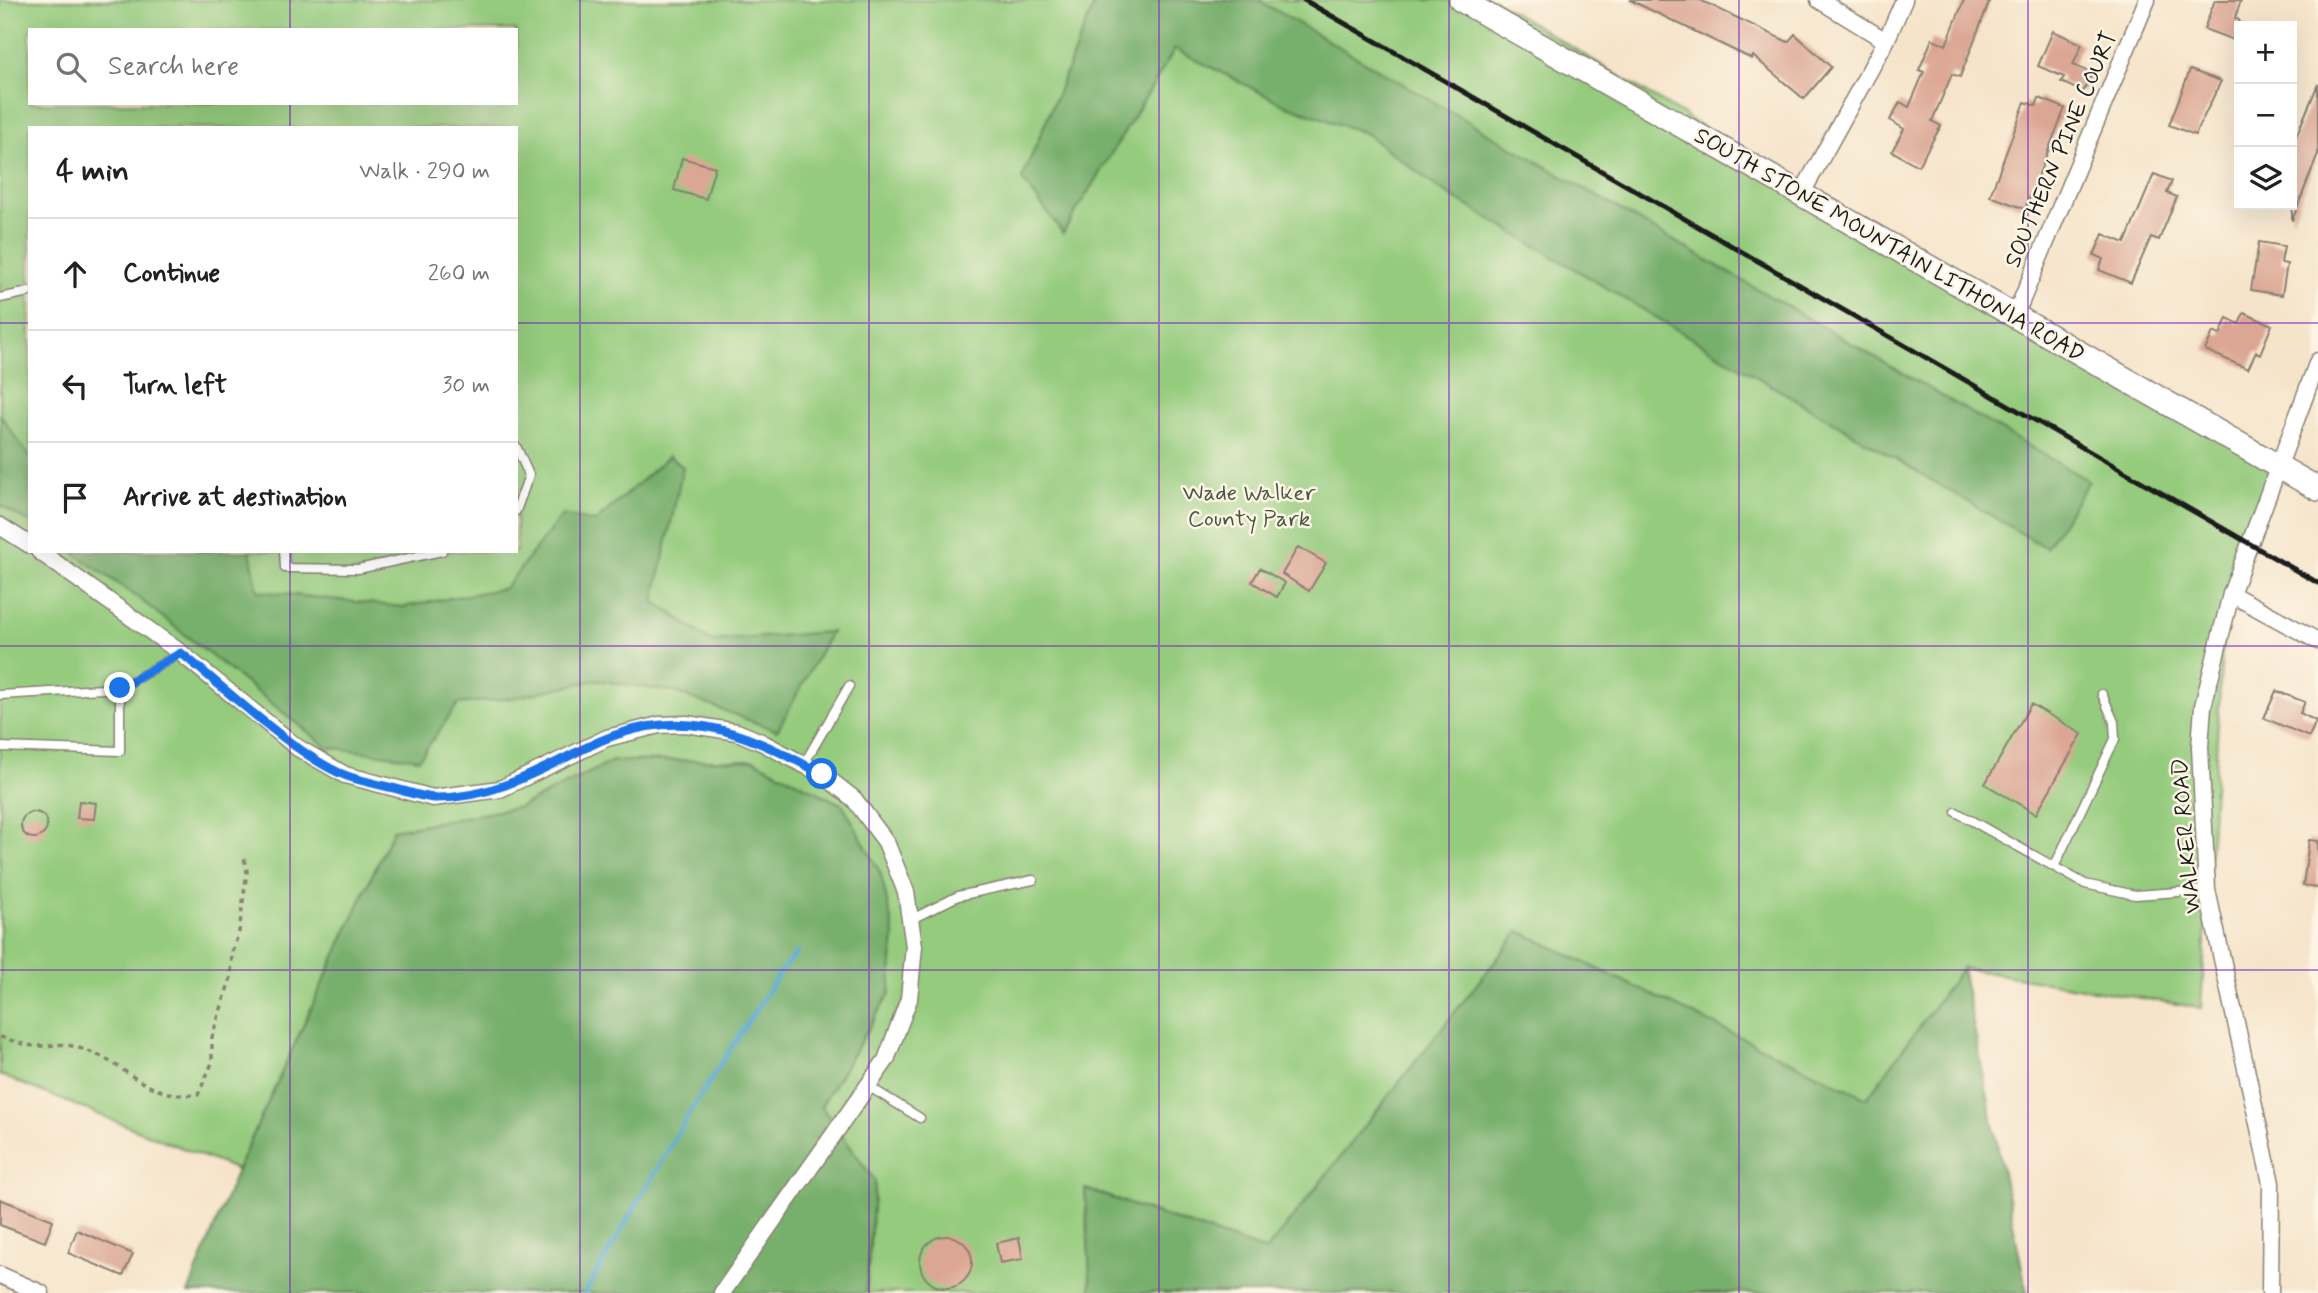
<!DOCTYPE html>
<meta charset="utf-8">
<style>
body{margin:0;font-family:Mynerve,sans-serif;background:#f2f2f2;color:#202124}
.controls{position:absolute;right:21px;top:21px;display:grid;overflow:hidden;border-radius:0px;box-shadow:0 7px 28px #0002}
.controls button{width:63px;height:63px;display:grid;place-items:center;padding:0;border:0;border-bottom:2px solid #e0e0e0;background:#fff;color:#202124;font:35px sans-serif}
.stop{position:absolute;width:21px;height:21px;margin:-16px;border:5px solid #1a73e8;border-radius:50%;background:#fff}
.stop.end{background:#1a73e8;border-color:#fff;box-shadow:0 2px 7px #0008}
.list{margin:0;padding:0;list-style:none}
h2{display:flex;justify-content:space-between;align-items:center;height:91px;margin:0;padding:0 28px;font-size:30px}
h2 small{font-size:23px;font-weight:400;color:#757577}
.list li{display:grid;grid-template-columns:46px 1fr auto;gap:21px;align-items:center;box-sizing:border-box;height:112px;padding:0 28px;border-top:2px solid #e0e0e0}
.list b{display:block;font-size:26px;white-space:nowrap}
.list em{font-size:23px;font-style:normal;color:#757577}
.icon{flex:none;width:38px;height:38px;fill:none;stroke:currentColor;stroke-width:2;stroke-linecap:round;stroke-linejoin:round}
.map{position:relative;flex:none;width:2318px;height:1293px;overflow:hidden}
.search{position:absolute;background:#fff;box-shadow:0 7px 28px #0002;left:28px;top:28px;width:490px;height:77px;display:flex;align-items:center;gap:18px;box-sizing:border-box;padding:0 24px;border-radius:0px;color:#757577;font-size:26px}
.panel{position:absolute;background:#fff;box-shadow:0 7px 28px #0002;left:28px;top:126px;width:490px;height:427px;border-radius:0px}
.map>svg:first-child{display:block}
</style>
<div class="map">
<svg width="2318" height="1293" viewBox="0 0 2318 1293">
<rect width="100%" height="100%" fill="#fcf5e5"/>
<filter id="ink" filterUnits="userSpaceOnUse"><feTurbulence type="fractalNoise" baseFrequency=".0143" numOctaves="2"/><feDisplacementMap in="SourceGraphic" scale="14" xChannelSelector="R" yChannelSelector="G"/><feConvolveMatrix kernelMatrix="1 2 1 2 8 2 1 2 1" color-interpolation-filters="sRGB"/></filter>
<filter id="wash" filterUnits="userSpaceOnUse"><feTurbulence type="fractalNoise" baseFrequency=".00686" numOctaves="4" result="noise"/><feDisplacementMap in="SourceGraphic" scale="28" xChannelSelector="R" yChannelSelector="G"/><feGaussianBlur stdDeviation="1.57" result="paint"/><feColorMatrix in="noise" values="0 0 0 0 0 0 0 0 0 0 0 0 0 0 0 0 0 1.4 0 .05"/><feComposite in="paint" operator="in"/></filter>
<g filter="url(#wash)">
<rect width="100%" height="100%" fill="#f6e4ca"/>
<path fill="#94cb7d" stroke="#58744c" stroke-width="2" fill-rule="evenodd" d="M 0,0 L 1494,0 L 2153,400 L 2281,469 L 2224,621 L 2201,1008 L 1962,968 L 1867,1099 L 1519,931 L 1266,1251 L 1086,1189 L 1091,1293 L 866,1293 L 875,1181 L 821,1106 L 890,993 L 754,760 L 613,761 L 520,807 L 393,830 L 237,1170 L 0,1075 ZM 30,30 L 516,30 L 516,103 L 30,103 ZM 30,128 L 516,128 L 516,551 L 30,551 Z"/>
<path fill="#77af6c" stroke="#4a6644" stroke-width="2" d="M 1096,0 L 1258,0 L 2089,481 L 2046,548 L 1441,190 L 1365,133 L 1287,106 L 1175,49 L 1063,233 L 1022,179 Z
M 0,414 L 30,458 L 30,523 L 0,505 Z
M 669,456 L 683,467 L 654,601 L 711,641 L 831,632 L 777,731 L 675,692 L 595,680 L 513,698 L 458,704 L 419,759 L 327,747 L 137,597 L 71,551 L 250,551 L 258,591 L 403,607 L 505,588 L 562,515 L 595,522 Z
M 754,760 L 843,805 L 881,874 L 894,933 L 890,993 L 821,1106 L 875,1181 L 866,1293 L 188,1293 L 237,1170 L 393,830 L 520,807 L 613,761 Z
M 1519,931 L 1867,1098 L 1962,968 L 2027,1293 L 1091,1293 L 1085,1189 L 1266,1251 Z"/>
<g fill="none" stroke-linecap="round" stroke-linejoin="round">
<path stroke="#4ea4cb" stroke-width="5" d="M 585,1293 L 693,1107 L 781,971 L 797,953"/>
</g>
<g id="blocks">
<path fill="#dba693" d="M 1630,0 L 1700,0 L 1788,42 L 1795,34 L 1831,67 L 1804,99 L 1753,56 L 1752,59 Z
M 1964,0 L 1990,0 L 1960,77 L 1952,74 L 1932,121 L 1941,126 L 1918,166 L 1892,151 L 1904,129 L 1890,120 L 1900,102 L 1909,107 L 1924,72 L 1919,70 L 1932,39 L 1946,45 Z
M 2215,0 L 2241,0 L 2235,18 L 2239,20 L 2239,42 L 2204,29 Z
M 2053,31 L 2082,44 L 2073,65 L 2092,73 L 2083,92 L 2061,82 L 2064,77 L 2038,66 Z
M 2190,70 L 2221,81 L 2195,135 L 2169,125 Z
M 2318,84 L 2318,154 L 2292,221 L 2292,146 Z
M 2039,98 L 2065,108 L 2025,209 L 1990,196 L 2025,102 L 2036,106 Z
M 682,158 L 715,167 L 706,199 L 674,190 Z
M 2154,174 L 2172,181 L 2167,193 L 2177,197 L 2159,240 L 2151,237 L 2131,283 L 2099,270 L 2103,259 L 2094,255 L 2103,234 L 2125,243 Z
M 2259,242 L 2284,246 L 2281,263 L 2287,264 L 2282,295 L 2251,290 Z
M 2244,313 L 2272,325 L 2260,354 L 2256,352 L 2248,369 L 2205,350 L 2213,332 L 2220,335 L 2227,318 L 2239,324 Z
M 1298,547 L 1326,563 L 1309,591 L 1282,574 Z
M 1260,568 L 1285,583 L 1277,597 L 1252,582 Z
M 2276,691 L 2305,702 L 2300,713 L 2316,721 L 2309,737 L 2264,718 Z
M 2031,704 L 2082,734 L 2036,814 L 1985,784 Z
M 79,801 L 96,803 L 94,819 L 77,818 Z
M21 825a13 13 0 1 1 26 0a13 13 0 1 1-26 0Z
M 2309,840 L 2318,841 L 2318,888 L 2303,886 Z
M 0,1199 L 53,1220 L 45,1242 L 0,1225 Z
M 77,1230 L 133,1254 L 123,1276 L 68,1253 Z
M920 1262a26 26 0 1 1 52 0a26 26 0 1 1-52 0Z
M 1019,1238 L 1023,1259 L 1000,1263 L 996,1243 Z"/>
</g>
</g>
<g filter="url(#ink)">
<use href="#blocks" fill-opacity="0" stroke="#898073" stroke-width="2"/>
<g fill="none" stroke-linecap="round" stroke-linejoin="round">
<defs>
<path id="lane" d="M 0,298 L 29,292
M 516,446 L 529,475 L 516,511
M 284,551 L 285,568 L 358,569 L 442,551
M 0,695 L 120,688 L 181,653
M 0,747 L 120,751 L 120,688
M 804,764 L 849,686
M 1956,812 L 2085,884 L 2135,895 L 2207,890
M 2054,867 L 2115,739 L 2114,722 L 2102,694
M 912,919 L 958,896 L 1033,880
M 868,1086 L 920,1118"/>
<path id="street" d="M 1819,0 L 1886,41
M 1802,193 L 1886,41 L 1904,0
M 2015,316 L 2147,0
M 0,526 L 30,545
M 39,551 L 181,653 L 298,748 L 345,775 L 433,798 L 500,789 L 607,738 L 659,725 L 686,724 L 737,732 L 761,742 L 822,774 L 854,799 L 886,842 L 906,892 L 914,946 L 909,999 L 886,1060 L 722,1293
M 2231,594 L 2318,641
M 0,1275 L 41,1293
M 2270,1293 L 2271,1183 L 2207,890 L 2200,747 L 2203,706 L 2231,594 L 2318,361"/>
<path id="secondary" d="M 1461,0 L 2318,489"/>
</defs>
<use href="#lane" stroke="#898073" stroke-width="11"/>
<use href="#street" stroke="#898073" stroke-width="19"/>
<use href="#secondary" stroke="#898073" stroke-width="26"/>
<path stroke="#898073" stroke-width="3.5" stroke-dasharray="5 5" stroke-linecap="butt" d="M 0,1037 C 12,1040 24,1046 37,1046 C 55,1047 57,1041 79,1048 C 128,1062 141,1099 198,1095 L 212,1063 L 212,1037 L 231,977 L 232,952 L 239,932 L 247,871 L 244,857"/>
<use href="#lane" stroke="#fff" stroke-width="8"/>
<use href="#street" stroke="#fff" stroke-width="16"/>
<use href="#secondary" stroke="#fff" stroke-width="23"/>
<path stroke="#1c1c1c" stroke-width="5" d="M 1304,0 L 2318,583"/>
</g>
</g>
<g fill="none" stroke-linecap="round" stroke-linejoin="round" filter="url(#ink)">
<path stroke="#1a73e8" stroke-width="9" d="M 120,688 L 181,653 C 224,687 298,758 347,776 C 361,781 378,784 393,788 C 405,791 421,797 434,798 C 489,799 535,773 583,749 C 675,702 738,728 822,774"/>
</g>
<path fill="none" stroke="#7b2cbf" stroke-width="2" stroke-opacity="0.55" d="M 290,0 L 290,30M 580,0 L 580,1293M 869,0 L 869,1293M 1159,0 L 1159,1293M 1449,0 L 1449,1293M 1739,0 L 1739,1293M 2028,0 L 2028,1293M 290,103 L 290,128M 0,323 L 30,323M 516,323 L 2318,323M 290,551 L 290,1293M 0,646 L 2318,646M 0,970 L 2318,970"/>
<g text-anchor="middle" stroke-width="5" stroke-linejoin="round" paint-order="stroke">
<g font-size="23" fill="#1c1c1c" stroke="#fcf5e5">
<text transform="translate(2060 149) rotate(-67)" y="8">SOUTHERN PINE COURT</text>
<text transform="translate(1890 244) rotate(30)" y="8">SOUTH STONE MOUNTAIN LITHONIA ROAD</text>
<text transform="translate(2185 836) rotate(-95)" y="8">WALKER ROAD</text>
</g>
<g font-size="23" fill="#46593e" stroke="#fcf5e5">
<text x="1249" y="500">Wade Walker<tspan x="1249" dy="26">County Park</tspan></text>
</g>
</g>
</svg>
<div class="controls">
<button>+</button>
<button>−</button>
<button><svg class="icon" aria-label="layers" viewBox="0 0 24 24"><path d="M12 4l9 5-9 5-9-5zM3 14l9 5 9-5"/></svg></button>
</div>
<div class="stop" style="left:822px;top:774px"></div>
<div class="stop end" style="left:120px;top:688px"></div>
<div class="search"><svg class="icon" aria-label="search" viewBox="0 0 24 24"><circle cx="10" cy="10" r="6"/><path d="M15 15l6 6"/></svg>Search here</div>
<section class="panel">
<h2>4 min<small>Walk · 290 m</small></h2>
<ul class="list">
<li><svg class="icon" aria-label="ahead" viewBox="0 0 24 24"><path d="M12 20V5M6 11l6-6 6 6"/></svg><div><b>Continue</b></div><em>260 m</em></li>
<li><svg class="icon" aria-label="left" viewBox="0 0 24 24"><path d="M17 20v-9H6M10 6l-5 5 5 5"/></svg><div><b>Turn left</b></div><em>30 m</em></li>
<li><svg class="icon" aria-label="arrive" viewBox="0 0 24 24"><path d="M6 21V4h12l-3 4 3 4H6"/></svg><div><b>Arrive at destination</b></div></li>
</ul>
</section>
</div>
